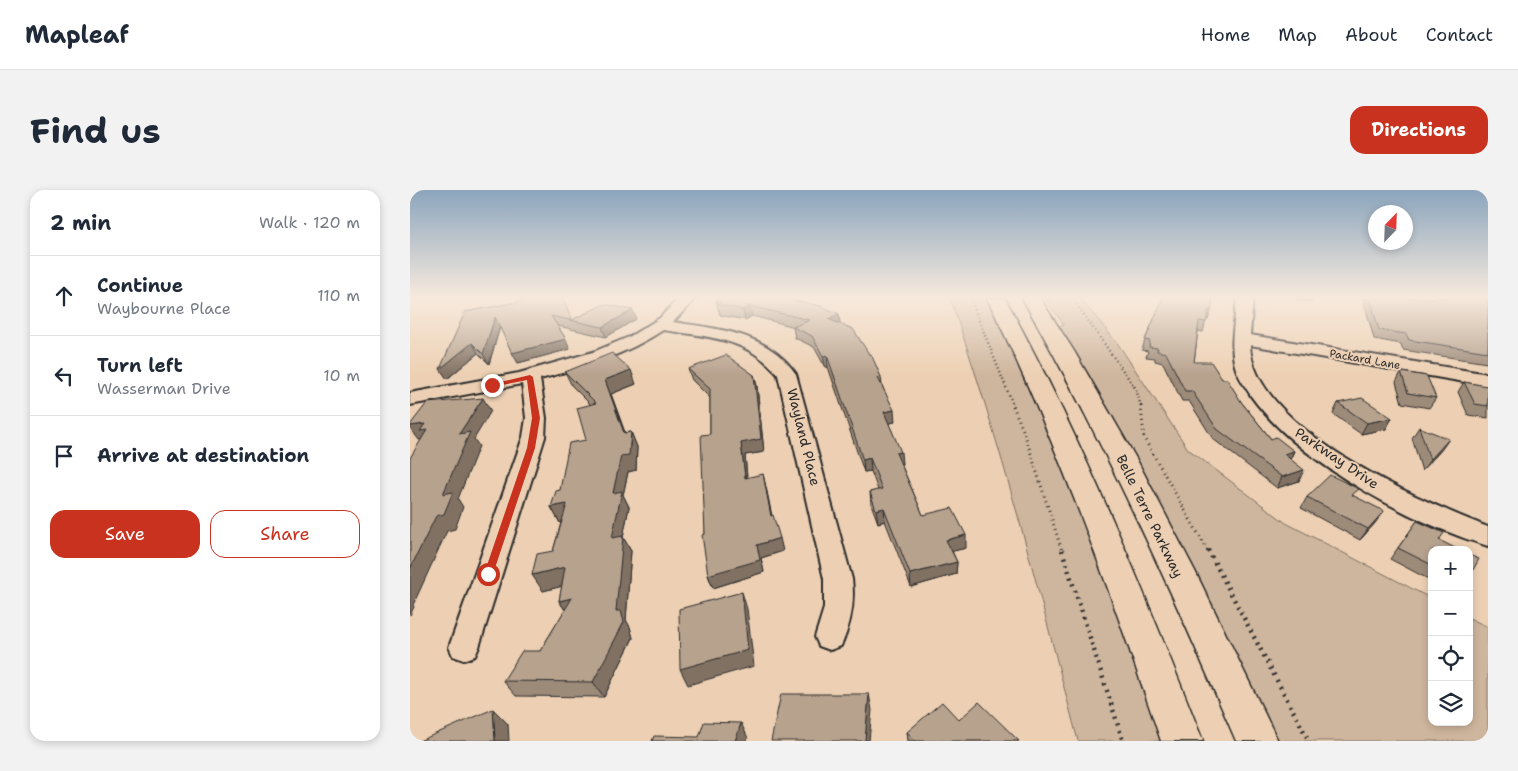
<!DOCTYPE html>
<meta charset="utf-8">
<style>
body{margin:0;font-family:"Shantell Sans",sans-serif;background:#f2f2f3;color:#1f2937}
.controls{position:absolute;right:15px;bottom:15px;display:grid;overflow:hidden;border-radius:10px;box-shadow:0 2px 8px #0003}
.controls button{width:45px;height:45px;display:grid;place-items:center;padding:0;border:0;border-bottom:1px solid #e0e1e3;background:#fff;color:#1f2937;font:25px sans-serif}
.compass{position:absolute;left:958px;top:15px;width:45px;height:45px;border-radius:50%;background:#fff;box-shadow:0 2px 8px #0003;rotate:23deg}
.stop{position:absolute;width:15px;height:15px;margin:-11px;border:4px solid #c8321e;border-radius:50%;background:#fff}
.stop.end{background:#c8321e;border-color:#fff;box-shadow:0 1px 5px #0008}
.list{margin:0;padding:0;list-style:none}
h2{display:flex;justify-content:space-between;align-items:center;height:65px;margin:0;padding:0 20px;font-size:21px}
h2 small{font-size:16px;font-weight:400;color:#747a83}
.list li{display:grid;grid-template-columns:32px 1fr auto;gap:15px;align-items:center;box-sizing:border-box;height:80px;padding:0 20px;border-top:1px solid #e0e1e3}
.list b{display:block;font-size:19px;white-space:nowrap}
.list p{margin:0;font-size:16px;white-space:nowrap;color:#747a83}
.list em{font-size:16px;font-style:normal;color:#747a83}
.actions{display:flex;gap:10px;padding:15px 20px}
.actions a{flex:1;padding:11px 0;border:1px solid #c8321e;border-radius:15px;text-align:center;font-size:18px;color:#c8321e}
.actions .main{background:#c8321e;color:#fff}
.icon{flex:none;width:28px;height:28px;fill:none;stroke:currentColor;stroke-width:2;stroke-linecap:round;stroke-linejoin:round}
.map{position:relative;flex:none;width:1078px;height:551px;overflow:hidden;border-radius:15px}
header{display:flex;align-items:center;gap:30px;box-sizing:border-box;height:70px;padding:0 25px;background:#fff;border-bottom:1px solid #e0e1e3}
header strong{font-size:24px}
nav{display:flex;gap:28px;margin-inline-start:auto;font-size:18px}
.intro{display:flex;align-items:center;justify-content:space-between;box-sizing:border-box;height:120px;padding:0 30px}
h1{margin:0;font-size:35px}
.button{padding:12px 22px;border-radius:15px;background:#c8321e;color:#fff;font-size:18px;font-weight:700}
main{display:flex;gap:30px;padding:0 30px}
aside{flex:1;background:#fff;border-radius:15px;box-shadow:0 2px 8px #0003}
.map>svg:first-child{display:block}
</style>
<header>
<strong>Mapleaf</strong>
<nav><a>Home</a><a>Map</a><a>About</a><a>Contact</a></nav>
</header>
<div class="intro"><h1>Find us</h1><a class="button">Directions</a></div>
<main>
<aside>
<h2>2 min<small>Walk · 120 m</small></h2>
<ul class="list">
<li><svg class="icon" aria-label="ahead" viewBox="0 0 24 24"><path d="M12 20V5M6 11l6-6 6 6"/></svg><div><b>Continue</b><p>Waybourne Place</p></div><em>110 m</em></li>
<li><svg class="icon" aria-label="left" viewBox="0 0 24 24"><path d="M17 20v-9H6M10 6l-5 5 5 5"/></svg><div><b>Turn left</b><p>Wasserman Drive</p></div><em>10 m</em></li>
<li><svg class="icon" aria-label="arrive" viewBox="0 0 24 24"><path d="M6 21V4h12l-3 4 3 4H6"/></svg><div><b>Arrive at destination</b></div></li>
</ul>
<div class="actions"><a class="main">Save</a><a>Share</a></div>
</aside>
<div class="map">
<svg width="1078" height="551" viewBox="0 0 1078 551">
<rect width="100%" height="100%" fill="#edd0b3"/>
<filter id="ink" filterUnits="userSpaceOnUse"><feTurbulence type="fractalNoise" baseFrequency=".02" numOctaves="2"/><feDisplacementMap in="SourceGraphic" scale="10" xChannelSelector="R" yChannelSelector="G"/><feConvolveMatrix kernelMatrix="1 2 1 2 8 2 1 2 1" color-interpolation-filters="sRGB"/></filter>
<g filter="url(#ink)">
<path fill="#ceb59d" stroke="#7c7064" d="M 540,108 L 579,108 L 583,115 L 647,260 L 755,551 L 668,551 C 629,402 591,253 540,108 Z
M 635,108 L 670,108 L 708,154 L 778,259 L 876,333 L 1022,409 L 1022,532 L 1059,532 L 1059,428 L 1078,437 L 1078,551 L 864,551 L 648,136 L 654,135 Z"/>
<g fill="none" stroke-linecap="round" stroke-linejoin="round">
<defs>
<path id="minor" d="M 269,108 L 286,108 L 263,132 C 309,139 358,143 386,184 L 442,389 C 445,413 441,434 431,456 L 420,460 L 409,456 L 405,447 L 414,418 L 414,389 L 368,185 C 340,148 294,146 253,140 C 215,165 173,178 130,189 L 136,228 L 135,247 L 69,457 L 65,466 L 54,470 L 43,466 L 39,457 L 113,247 L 116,228 L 112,194 L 0,215 L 0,203 L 109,183 L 183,162 L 219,147 L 250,128 Z
M 827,108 L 843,108 L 840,145 L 1078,184 L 1078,196 L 840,155 C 843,239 1011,311 1078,337 L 1078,356 C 1001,333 888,272 841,206 C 835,196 828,187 825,176 C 819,154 825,130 827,108 Z"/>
<path id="major" d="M 577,108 L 595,108 C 673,250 734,401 793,551 L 751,551 C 700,401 647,250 577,108 Z
M 612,108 L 630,108 L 664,161 L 727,270 L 785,381 L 868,551 L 826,551 C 761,400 694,251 612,108 Z"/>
</defs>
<use href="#minor" stroke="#2b2b2b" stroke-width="4"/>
<use href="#major" stroke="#2b2b2b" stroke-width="3"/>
<path stroke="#2b2b2b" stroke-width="2.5" stroke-dasharray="1 3" stroke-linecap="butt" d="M 560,108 L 604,217
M 662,108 L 726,199 L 731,217"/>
<path stroke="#2b2b2b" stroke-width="3" stroke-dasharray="1 4" stroke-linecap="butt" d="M 603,216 L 615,245 L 652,361
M 731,216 L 734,248 L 798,361"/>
<path stroke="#2b2b2b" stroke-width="4.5" stroke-dasharray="2 5" stroke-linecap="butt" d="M 652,360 L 713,551
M 798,360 L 899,551"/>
<use href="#minor" fill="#edd0b3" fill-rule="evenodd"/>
<use href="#major" fill="#edd0b3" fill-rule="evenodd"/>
</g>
<path fill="#9d8b7a" stroke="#2b2b2b" d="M 129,108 L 162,130 L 226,129 L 196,147 L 148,136 L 160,159 L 108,173 L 90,137 L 79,174 L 68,163 L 37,189 L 55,122 Z
M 753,108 L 801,121 L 798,130 L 796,130 L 793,142 L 788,141 L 784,172 L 812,189 L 832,213 L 861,249 L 884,261 L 880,269 L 889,291 L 867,298 L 803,249 L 779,211 L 772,211 L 753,173 L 745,171 L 745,168 L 736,167 L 738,161 L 732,160 L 735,150 Z
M 886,108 L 904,108 L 902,112 L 886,110 Z
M 953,108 L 1078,108 L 1078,171 L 1077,173 L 993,160 L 991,154 L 964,149 Z
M 306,111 L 429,124 L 430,134 L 471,187 L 472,195 L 485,232 L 479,233 L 492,274 L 491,274 L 513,325 L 556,358 L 542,361 L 547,372 L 546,384 L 501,397 L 475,331 L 468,333 L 461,314 L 460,302 L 468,300 L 461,281 L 454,282 L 418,177 L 415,177 L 404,157 L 385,148 L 383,137 L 385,137 L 342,126 L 335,130 L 310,125 Z
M 278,179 L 344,185 L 347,196 L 354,262 L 335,265 L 337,287 L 356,297 L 362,326 L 373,361 L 351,368 L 354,382 L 303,398 L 298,385 L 295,344 L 300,244 L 300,208 L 282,190 Z
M 155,182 L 226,194 L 201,204 L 215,243 L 221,242 L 227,257 L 226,280 L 218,282 L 213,305 L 219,317 L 213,347 L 221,361 L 216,430 L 220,437 L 223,448 L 194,507 L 106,506 L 93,491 L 130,461 L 155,420 L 149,411 L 152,396 L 133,401 L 143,361 L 151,333 L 150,333 L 141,317 L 176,250 L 180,214 L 162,196 Z
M 991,182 L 1026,208 L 1019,218 L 992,213 L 986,192 Z
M 1054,192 L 1078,197 L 1078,228 L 1058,225 L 1048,202 Z
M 928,213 L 982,228 L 976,239 L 951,244 L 923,224 Z
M 1009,237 L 1032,259 L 1012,281 L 1002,248 Z
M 944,306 L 966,332 L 950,350 L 891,318 L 897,307 Z
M 1007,331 L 1022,360 L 1022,391 L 980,369 Z
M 549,530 L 609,551 L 498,551 L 497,542 Z"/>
<path fill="#807163" stroke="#2b2b2b" d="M 339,116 L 342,126 L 335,130 L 333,120 Z
M 223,120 L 226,129 L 196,147 L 192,137 Z
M 429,124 L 430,134 L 418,129 Z
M 85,127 L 90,136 L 79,174 L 73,164 Z
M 156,149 L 160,159 L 108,173 L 102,163 Z
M 62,153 L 68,163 L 37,189 L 30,179 Z
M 417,165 L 418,177 L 415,177 L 413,166 Z
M 221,180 L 226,194 L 201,204 L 220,256 L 221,242 L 227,257 L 226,280 L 218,282 L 213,305 L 219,317 L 213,347 L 221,361 L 216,430 L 220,437 L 223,448 L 194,507 L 183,492 L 206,421 L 202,348 L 203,303 L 214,243 L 195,190 Z
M 344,185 L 347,196 L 354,262 L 335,265 L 338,301 L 335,288 L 331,253 Z
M 73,208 L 81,221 L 64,249 L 69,256 L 48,309 L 53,317 L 45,339 L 37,341 L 3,415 L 4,417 L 0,425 L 0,379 L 33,304 L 49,244 Z
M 484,220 L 485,232 L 475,234 L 474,222 Z
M 982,228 L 976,239 L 951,244 L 957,233 Z
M 15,234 L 24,248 L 9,250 L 0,238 L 0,236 Z
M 1039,249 L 1032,259 L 1012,281 L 1020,270 Z
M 884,261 L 879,272 L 874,264 Z
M 491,262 L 492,274 L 487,275 L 486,263 Z
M 460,268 L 461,281 L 454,282 L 453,270 Z
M 894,280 L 889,291 L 867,298 L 872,287 Z
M 353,284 L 356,297 L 364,339 L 361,326 Z
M 157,314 L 166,330 L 150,333 L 141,317 Z
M 474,318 L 475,331 L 468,333 L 466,320 Z
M 974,321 L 966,332 L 950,350 L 958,339 Z
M 556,345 L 556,358 L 536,363 L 536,350 Z
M 370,348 L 373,361 L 351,368 L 354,382 L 303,398 L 298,385 L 347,355 Z
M 547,372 L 546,384 L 501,397 L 500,384 Z
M 155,377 L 165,393 L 133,401 L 122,385 Z
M 332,402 L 337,419 L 344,476 L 278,495 L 270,479 Z
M 162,408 L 160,427 L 149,411 Z
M 459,504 L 462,520 L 459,551 L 455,551 Z
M 83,519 L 98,534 L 99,551 L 85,551 Z
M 331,533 L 338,548 L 337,551 L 325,551 Z"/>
<path fill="#b7a28e" stroke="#2b2b2b" d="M 129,108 L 153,108 L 162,130 L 194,114 L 223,120 L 192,137 L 141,126 L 156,149 L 102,163 L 85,127 L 73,164 L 62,153 L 30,179 L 55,122 Z
M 307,108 L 373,108 L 411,116 L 429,124 L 418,129 L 443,139 L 459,164 L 461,164 L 471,187 L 468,188 L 484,220 L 474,222 L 491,262 L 486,263 L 513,325 L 542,318 L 556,345 L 536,350 L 547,372 L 500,384 L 474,318 L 466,320 L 460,302 L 472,299 L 460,268 L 453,270 L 417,165 L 413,166 L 402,146 L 383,137 L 400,130 L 339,116 L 333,120 L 307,114 L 311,112 L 306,111 Z
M 753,108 L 803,108 L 801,121 L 799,120 L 796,132 L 789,131 L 784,172 L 801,172 L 812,189 L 817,189 L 832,213 L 861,249 L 866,247 L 884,261 L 874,264 L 894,280 L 872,287 L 807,239 L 782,201 L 775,201 L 756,163 L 747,161 L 748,158 L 739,157 L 740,151 L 735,150 Z
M 960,108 L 1078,108 L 1078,162 L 999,150 L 996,144 L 969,140 Z
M 202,163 L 221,180 L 195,190 L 214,243 L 221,242 L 219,265 L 211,266 L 203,303 L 212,301 L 202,348 L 213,346 L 206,421 L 211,421 L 214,432 L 183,492 L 93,491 L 112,461 L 130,461 L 162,408 L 149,411 L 155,377 L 122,385 L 127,364 L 143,361 L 157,314 L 141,317 L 146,301 L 150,300 L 159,253 L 176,250 L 167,218 L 186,213 L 155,182 Z
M 316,165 L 344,185 L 351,249 L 331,253 L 335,288 L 353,284 L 361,326 L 363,325 L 370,348 L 347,355 L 350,370 L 298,385 L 292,345 L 295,344 L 291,245 L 300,244 L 300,199 L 278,179 Z
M 991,182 L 1017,186 L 1026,208 L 998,203 Z
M 1054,192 L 1077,196 L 1078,197 L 1078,216 L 1065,214 Z
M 73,208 L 49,244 L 60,242 L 33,304 L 43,302 L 34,324 L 26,326 L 0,379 L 0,268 L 17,240 L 10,241 L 15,234 L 0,236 L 0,235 L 17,213 Z
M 952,208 L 982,228 L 957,233 L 928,213 Z
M 1009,237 L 1039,249 L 1020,270 Z
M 920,285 L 949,299 L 942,305 L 974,321 L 958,339 L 897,307 Z
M 1007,331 L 1034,343 L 1029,350 L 1049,360 L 1022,360 L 1022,375 L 988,358 Z
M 1059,365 L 1069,369 L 1059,387 Z
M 332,402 L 338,460 L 270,479 L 269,419 Z
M 371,504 L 459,504 L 455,551 L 361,551 Z
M 532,512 L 549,530 L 569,512 L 609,551 L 506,551 L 497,542 Z
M 83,519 L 85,551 L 9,551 Z
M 294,532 L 331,533 L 325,551 L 242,551 L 244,546 L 289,547 Z"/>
</g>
<linearGradient id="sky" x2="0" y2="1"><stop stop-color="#8ba5bd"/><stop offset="0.58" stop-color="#f7eadd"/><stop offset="1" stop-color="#f7eadd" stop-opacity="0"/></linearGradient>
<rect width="1078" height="185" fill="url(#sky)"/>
<path fill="#c8321e" d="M 120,185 L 123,187 L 130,228 L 125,258 L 83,384 L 78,388 L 74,384 L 117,258 L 122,228 L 117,190 L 82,197 L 78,195 Z"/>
<g text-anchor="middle" stroke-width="4" stroke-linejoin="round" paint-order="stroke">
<g font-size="11" fill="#2b2b2b" stroke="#edd0b3">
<text transform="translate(955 169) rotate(10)" y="4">Packard Lane</text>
</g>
<g font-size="14" fill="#2b2b2b" stroke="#edd0b3">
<text transform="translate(394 247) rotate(76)" y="5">Wayland Place</text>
<text transform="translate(927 268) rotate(34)" y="5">Parkway Drive</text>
<text transform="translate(740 326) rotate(64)" y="5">Belle Terre Parkway</text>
</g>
</g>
</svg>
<div class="controls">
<button>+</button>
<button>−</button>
<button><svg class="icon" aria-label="locate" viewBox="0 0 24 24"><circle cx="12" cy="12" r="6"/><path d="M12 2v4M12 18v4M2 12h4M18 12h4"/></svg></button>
<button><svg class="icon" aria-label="layers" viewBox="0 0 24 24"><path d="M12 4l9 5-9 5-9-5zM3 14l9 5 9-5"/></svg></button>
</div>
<svg class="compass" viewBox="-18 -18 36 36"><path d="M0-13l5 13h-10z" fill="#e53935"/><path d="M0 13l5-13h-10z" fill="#747a83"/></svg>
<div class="stop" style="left:78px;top:384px"></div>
<div class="stop end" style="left:82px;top:195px"></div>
</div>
</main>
